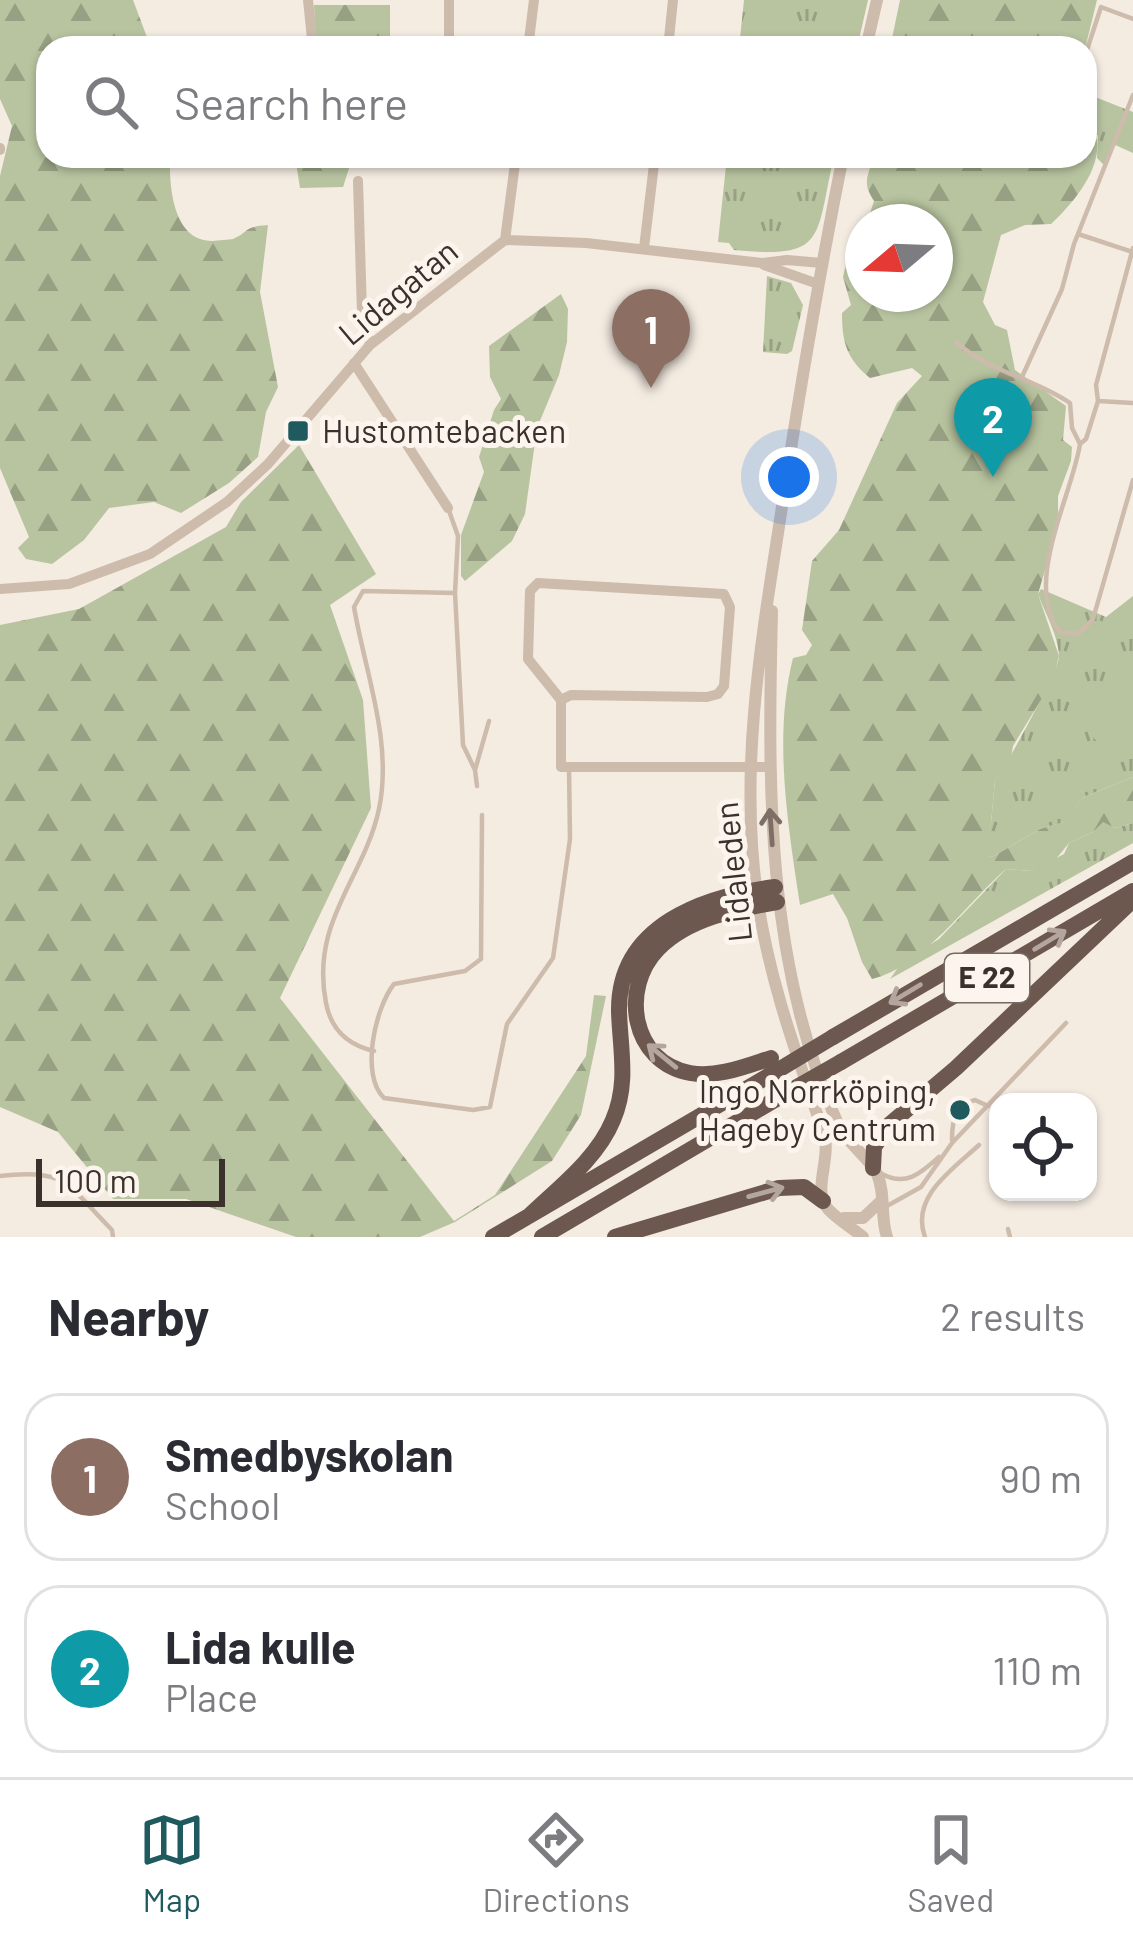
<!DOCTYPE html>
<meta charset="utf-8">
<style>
body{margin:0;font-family:Barlow,sans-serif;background:#f7f7f7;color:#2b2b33}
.controls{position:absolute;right:36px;bottom:36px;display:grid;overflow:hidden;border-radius:24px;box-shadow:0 3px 9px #0004}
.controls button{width:108px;height:108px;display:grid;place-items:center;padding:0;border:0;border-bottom:3px solid #e1e1e2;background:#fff;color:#2b2b33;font:60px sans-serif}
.compass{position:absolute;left:845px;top:204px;width:108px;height:108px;border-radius:50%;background:#fff;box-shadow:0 3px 9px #0004;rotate:251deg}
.scale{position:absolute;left:36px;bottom:30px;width:189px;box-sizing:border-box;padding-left:12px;border:6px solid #3b302b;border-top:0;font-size:33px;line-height:42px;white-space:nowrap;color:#3b302b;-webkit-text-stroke:9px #fbf5ee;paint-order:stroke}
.you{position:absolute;left:789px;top:477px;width:42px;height:42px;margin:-30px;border:9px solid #fff;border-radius:50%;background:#1a73e8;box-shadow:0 0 0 18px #1a73e833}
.badge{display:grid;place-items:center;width:78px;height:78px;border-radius:50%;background:#1f5a5e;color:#fff;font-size:39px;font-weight:700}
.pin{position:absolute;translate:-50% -99px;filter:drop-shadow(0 3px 6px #0008)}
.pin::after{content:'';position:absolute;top:63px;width:42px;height:36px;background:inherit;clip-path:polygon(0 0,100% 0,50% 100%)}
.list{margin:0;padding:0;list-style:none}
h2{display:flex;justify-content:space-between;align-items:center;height:156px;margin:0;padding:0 48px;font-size:51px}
h2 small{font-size:39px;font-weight:400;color:#7c7c81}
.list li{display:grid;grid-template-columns:78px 1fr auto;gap:36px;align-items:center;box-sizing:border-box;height:168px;margin:0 24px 24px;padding:0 24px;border:3px solid #e1e1e2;border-radius:36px}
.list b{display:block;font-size:45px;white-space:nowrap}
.list p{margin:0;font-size:39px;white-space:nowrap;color:#7c7c81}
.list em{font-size:39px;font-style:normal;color:#7c7c81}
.icon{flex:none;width:66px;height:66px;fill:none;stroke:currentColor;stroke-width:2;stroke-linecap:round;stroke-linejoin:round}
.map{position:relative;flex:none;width:1133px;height:1237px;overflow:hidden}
.search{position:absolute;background:#fff;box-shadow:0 3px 9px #0004;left:36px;right:36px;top:36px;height:132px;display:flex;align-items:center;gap:30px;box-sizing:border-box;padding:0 42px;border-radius:36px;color:#7c7c81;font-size:45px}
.sheet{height:540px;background:#fff}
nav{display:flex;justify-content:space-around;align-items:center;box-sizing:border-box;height:168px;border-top:3px solid #e1e1e2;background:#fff;font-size:33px;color:#7c7c81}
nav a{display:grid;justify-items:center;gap:6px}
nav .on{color:#1f5a5e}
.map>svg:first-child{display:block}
</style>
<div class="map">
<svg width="1133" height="1237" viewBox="0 0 1133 1237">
<defs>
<pattern id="grass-tufts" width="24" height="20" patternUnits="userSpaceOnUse" patternTransform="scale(3)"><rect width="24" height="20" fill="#b8c4a0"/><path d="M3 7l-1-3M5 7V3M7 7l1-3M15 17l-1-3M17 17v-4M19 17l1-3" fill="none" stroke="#97a083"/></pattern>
<pattern id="forest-firs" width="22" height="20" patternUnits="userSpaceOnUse" patternTransform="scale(3)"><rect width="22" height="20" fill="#b8c4a0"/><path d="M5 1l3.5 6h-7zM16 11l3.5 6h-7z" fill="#97a083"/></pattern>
</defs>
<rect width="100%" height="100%" fill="#f4ebe1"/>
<path fill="url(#grass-tufts)" d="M 744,0 L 868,0 L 857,48 L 739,48 Z
M 1085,93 L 1133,112 L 1133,153 L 1113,144 L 1104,165 L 1097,158 L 1098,136 L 1092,126 L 1085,124 Z
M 727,156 L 834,156 C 815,240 827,259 734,250 L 729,243 L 718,242 Z
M 767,276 L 791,283 L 803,305 L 792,351 L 787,354 L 763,352 Z
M 1041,589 L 1106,617 L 1133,596 L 1133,777 L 1084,797 L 1065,822 L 1040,829 L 994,856 L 983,858 L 980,852 L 991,823 L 995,781 C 1005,768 1059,670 1059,657 C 1059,637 1045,613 1038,594 Z
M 1103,821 L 1115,828 L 1133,823 L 1133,843 L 890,979 L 902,962 L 939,939 L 1006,869 L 1032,871 L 1064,854 L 1069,843 L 1093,832 Z"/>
<path fill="url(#forest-firs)" d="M 0,0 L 133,0 L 151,48 L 48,48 L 48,156 L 170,156 C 169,187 173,242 213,241 C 217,240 230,240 233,239 C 251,231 242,227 268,225 L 260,292 L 278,387 L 266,412 L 258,457 L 229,483 L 181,513 L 154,502 L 109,508 L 84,540 L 52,564 L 26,559 L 18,548 L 29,537 L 0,468 L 0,176 L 12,126 L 0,99 Z
M 900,0 L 1097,0 L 1085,49 L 890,48 Z
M 314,5 L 390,5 L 390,48 L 316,48 Z
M 1085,124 L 1092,126 C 1111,159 1075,202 1051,224 L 1025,225 L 1001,235 L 983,302 L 995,325 L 1007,330 L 1015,370 L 1066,406 L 1063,440 L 1072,447 L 1071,461 L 1058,496 L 1058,526 L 1038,594 L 1059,656 L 1053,680 L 1013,746 L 1010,763 L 995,781 L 991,823 L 981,852 L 983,857 L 994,856 L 1040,829 L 1064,822 L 1084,797 L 1133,777 L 1133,823 L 1115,828 L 1103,822 L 1093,832 L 1069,843 L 1052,864 L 1032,871 L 1006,869 C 966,904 923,967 872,979 L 862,962 L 847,918 L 833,894 L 800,905 C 788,826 773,737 793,658 L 806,655 L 812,645 L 802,630 L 812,561 L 839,530 L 897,403 L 922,376 L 912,368 L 870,378 C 847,359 842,343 842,313 L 851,305 L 843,277 L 854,229 L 863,227 L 863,294 L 935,294 L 935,222 L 867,222 L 874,201 C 861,181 869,177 873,156 L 1085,156 Z
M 295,156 L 353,156 L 343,187 L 300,188 Z
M 561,294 L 568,309 L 567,342 L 559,375 L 537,428 L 525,514 L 512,541 L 465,581 L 461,576 L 461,535 L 484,472 L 479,457 L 494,410 L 501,399 L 490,377 L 489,346 Z
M 299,445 L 376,574 L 330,605 L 363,700 L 371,808 L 280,998 L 454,1221 L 495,1195 L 586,1056 L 594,995 L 606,996 L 581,1115 L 552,1161 L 455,1222 L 420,1237 L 296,1237 L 186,1199 L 113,1199 L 58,1132 L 0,1107 L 0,625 L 79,609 L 226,527 L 241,502 Z"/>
<path fill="#b8c4a0" d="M 1133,659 L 1133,738 L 1109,755 L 1075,717 L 1074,710 Z"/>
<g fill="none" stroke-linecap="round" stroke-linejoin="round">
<path stroke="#cdbbac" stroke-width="4.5" d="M 1085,56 L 1101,7 L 1133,19
M 1078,234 L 1133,252
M 956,342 C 989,372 1033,378 1070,403 L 1072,428 L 1080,444 C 1072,496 1022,585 1060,632 L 1078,634 L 1093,619 L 1133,480
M 1022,377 L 1062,289 L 1074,244 L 1133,95
M 1098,401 L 1096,385 L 1133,248
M 1080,444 L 1086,439 L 1098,401 L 1133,403
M 448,508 L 458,536 L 455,593 L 463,745 L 475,770 L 477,786
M 475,770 L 489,721
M 482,815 L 481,959 L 465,971 L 394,984 C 375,1008 360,1075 384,1098 L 473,1110 L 490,1107 L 507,1024 L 553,958 L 570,839 L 569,767
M 374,1051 C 348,1045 331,1030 326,1003 C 310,921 364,879 379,809 C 393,742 365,672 354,607 L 363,591 L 455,593
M 952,1140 C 952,1122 954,1106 975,1100 L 988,1106
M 882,1174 C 906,1187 921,1173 939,1157
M 0,1176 C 68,1168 67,1185 112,1230 L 113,1237
M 887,1206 L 921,1187 L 952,1143 L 1066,1023
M 1008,1229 L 1010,1237
M 925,1237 C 910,1197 953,1169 979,1145"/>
<path stroke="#cdbbac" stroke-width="10" d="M 308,0 L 313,48
M 449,48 L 449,0
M 528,48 L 534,0
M 668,48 L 673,0
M 0,148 L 0,150
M 358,181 L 362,313 L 370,345
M 505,240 L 516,156
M 644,248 L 655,156
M 764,265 L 818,284
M 354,363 L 448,508
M 0,589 L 69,584 L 150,554 L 227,502 L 268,464 L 370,345 L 505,240 L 586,243 L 762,263 L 787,260 L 822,263
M 561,700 L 571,695 L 707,697 L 718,694 L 724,686 L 730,607 L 724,594 L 538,583 L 530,591 L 528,659 L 561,700 L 561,767 L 769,767"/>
<path stroke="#cdbbac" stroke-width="12" d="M 866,48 L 877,0
M 843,156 C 818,281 797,406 778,533 C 759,653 740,773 757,895 C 768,977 796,1053 823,1131 C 833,1157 811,1190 828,1209 C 837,1219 852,1228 863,1237
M 772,611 C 768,785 765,962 838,1124 C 848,1145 868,1156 877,1174 C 886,1194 880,1217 887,1237
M 844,1218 L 863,1218 L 881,1201"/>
<path stroke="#6c584f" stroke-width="16" d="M 833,1037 L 1133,862
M 771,1058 C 746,1066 717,1078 690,1073 C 631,1062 620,988 658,949 C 688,918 737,909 777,902
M 841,1062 L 1133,891
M 873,1168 L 874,1147 L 890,1124 L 956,1068 L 1133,900
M 529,1216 C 558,1188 597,1159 613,1120 C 629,1083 620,1049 619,1011 C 618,925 705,896 775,887
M 493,1237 L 775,1072
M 542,1237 L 783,1095
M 615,1237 L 779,1188 L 804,1187 L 823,1201"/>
<path stroke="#6c584f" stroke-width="16" d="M 775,1072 L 833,1037
M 783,1095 L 841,1062"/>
</g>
<defs><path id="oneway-shaft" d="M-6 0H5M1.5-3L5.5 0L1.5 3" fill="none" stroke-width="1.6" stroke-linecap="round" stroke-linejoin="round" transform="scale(3)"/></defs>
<use stroke="#7d6f65" href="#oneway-shaft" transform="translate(771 827) rotate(-94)"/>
<g stroke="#b4a69e">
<use href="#oneway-shaft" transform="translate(1050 940) rotate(-31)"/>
<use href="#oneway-shaft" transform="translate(905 994) rotate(149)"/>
<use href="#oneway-shaft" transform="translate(662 1056) rotate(-141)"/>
<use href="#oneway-shaft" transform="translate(766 1192) rotate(-15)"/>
</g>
<g fill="#1f5a5e" stroke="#fbf5ee" stroke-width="4.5">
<rect x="286" y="419" width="24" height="24" rx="6"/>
<circle cx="960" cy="1110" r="12"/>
</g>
<g text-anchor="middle" stroke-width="10" stroke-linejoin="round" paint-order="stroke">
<rect fill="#fbf5ee" stroke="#756b66" stroke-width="3" x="945" y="954" width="84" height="48" rx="9"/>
<g font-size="30" font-weight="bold" fill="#3b302b">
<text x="987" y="988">E 22</text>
</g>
<g font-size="33" fill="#3b302b" stroke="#fbf5ee">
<text transform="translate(398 292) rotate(-40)" y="12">Lidagatan</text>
<text transform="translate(733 872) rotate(-96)" y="12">Lidaleden</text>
</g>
<g font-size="33" fill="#3b302b" stroke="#fbf5ee" text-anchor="start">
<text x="322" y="443">Hustomtebacken</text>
<text x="936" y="1103" text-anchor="end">Ingo Norrköping,<tspan x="936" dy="38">Hageby Centrum</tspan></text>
</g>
</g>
</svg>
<div class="controls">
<button><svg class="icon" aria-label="locate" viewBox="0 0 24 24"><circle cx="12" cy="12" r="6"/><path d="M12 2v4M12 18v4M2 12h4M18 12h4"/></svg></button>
</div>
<svg class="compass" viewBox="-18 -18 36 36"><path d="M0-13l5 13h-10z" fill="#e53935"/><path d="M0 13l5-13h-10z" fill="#7c7c81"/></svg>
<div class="scale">100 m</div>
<div class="you"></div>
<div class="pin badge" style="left:651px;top:388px;background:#8d6e63">1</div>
<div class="pin badge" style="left:993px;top:477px;background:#0f9aa8">2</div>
<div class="search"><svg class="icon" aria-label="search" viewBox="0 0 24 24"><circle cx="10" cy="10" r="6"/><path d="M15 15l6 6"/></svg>Search here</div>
</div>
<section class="sheet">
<h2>Nearby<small>2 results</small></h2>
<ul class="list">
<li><span class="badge" style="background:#8d6e63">1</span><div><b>Smedbyskolan</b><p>School</p></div><em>90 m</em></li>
<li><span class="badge" style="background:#0f9aa8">2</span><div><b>Lida kulle</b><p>Place</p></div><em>110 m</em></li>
</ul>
</section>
<nav>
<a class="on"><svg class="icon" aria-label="map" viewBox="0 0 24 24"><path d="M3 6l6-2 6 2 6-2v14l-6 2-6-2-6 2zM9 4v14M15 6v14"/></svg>Map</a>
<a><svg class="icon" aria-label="directions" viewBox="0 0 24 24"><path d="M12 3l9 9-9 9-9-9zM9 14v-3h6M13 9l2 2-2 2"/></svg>Directions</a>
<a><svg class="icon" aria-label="saved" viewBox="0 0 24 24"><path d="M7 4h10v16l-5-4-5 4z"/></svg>Saved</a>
</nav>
